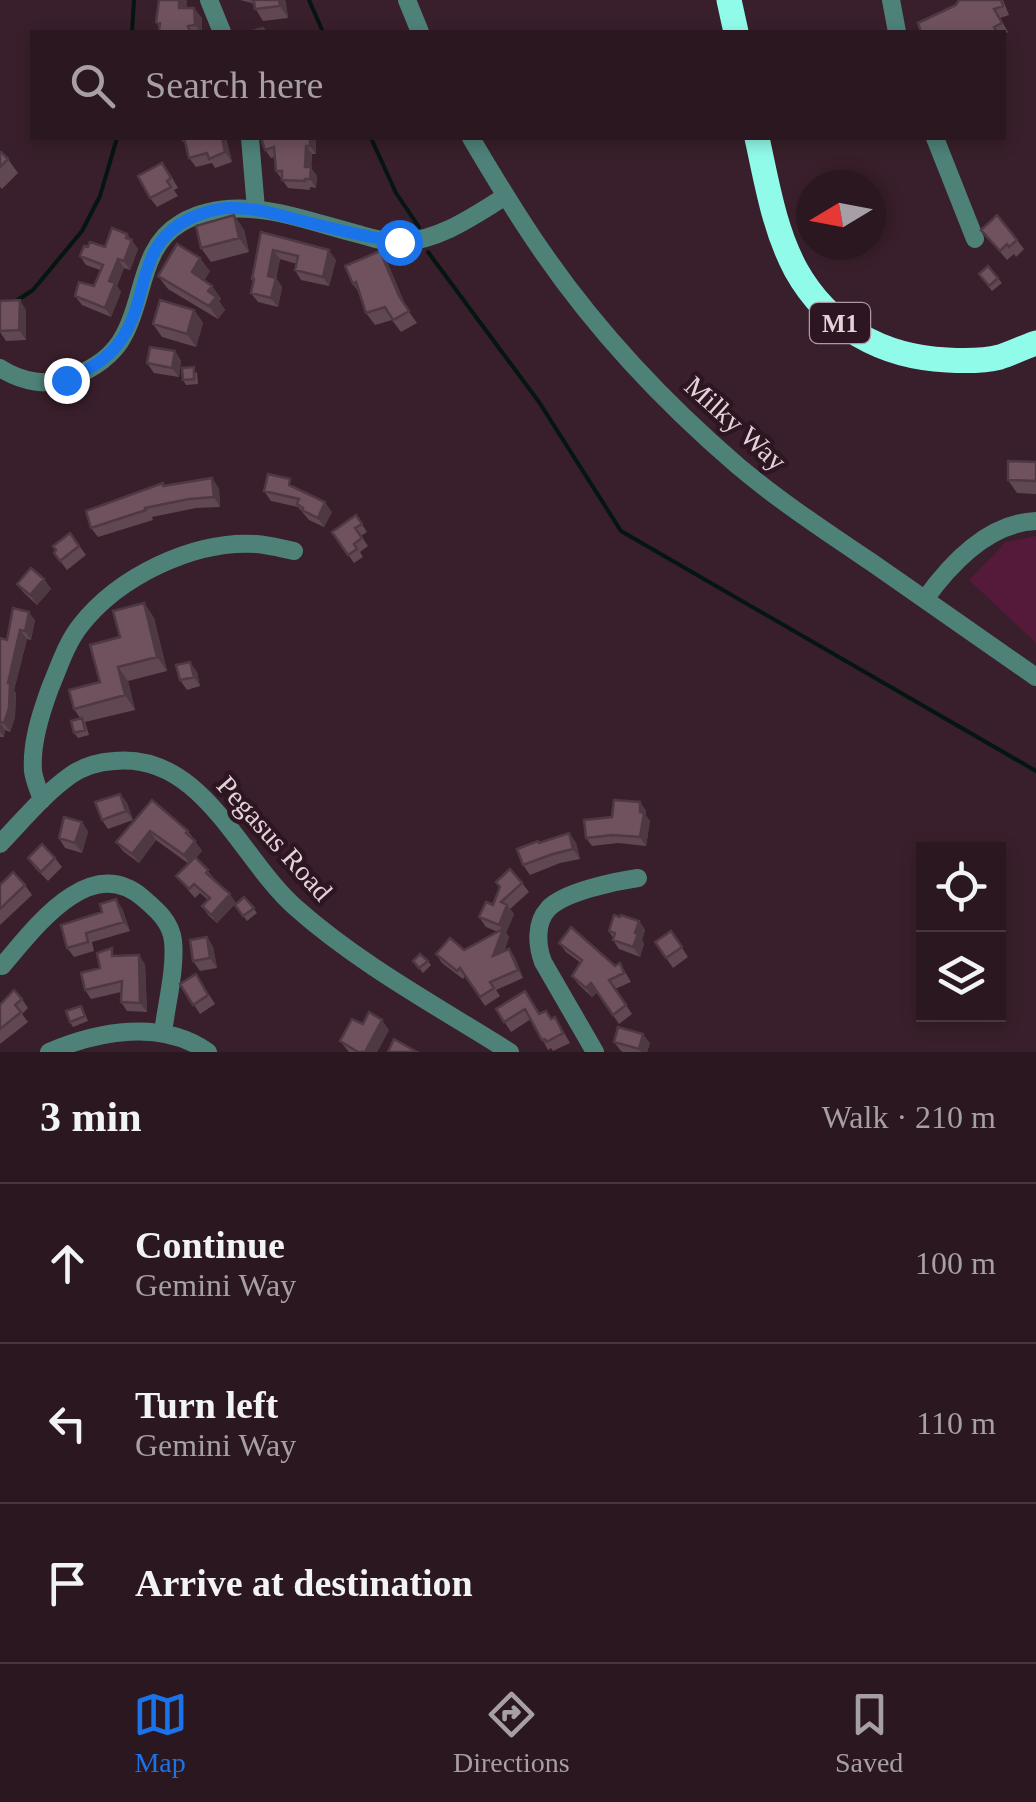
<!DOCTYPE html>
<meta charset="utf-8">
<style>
body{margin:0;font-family:Georgia,serif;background:#332029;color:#f1f3f6}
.controls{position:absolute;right:30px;bottom:30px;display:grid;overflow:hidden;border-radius:0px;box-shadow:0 5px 15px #0003}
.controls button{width:90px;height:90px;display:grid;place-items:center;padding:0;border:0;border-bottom:2px solid #47363e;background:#2b1720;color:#f1f3f6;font:50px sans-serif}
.compass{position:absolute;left:796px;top:170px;width:90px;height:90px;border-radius:50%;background:#2b1720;box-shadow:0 5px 15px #0003;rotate:260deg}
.stop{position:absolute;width:30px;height:30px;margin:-22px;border:8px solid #1a73e8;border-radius:50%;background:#fff}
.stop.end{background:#1a73e8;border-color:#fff;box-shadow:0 2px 10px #0008}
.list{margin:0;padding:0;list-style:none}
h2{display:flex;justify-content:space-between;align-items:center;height:130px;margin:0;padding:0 40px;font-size:42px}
h2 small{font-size:32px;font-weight:400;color:#a69fa5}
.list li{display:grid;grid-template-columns:65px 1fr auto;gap:30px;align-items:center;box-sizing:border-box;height:160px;padding:0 40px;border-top:2px solid #47363e}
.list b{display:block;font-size:38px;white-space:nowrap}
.list p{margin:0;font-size:32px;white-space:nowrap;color:#a69fa5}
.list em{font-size:32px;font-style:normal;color:#a69fa5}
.icon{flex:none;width:55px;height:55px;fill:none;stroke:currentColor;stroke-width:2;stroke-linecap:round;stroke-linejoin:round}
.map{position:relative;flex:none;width:1036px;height:1052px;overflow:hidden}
.search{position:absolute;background:#2b1720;box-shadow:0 5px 15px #0003;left:30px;right:30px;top:30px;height:110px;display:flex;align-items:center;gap:25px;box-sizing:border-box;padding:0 35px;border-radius:0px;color:#a69fa5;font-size:38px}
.sheet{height:610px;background:#2b1720}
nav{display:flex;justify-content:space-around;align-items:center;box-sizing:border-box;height:140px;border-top:2px solid #47363e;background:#2b1720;font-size:28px;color:#a69fa5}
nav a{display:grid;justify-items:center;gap:5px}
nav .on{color:#1a73e8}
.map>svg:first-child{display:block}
</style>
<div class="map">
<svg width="1036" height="1052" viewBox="0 0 1036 1052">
<rect width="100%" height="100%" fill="#391f2b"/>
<path fill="#551a3a" d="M 1036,536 L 1036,643 L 969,580 L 1006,542 Z"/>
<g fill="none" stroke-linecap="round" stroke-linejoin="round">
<path stroke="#041512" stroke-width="4" d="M 309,0 L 323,32
M 132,32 L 134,0
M 371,138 L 396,193 L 419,227
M 428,252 L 539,402 L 621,531 L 1036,771
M 16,301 L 33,290 L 82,231 L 100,196 L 117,138"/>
<path stroke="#4e8279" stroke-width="18" d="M 209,0 L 222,32
M 407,0 L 420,32
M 891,0 L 897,32
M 250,138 L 256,209
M 471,138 C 494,177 517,216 544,254 C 598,332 666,404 738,466 C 781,502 828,533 874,564 C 928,602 982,639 1036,677
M 935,138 L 975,239
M 0,368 C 22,382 48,387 72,377 C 93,369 114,355 124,335 C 145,297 140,247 181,223 C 236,191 302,220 358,234 C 372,238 388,243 403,242 C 442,239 473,216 506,196
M 925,599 C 951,563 988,523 1036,521
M 42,800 C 39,791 34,780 33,771 C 31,743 41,713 50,688 C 59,667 66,644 80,626 C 118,577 193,540 256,544 C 268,545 281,548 294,551
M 0,844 C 22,821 44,794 71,775 C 84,766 99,762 114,761 C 202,752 239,857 295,907 C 359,964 437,1006 510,1052
M 2,966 C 34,929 89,852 143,898 C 157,910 171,922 173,941 C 176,969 166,1006 163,1033
M 49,1052 C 98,1031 162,1019 208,1052
M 595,1052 L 543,962 C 537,946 535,923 548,909 C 563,892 616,881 638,878"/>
<path stroke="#91fbea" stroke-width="25" d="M 729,0 L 736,32
M 757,138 C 767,183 774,229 796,270 C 828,327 882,357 947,360 C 964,361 984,361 1000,357 C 1012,353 1024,347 1036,343"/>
</g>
<path fill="#604752" d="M 240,0 L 285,0 L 288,18 L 263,21 L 252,3 Z
M 959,0 L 1003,0 L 1009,15 L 1000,18 L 1008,32 L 1004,34 L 1004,32 L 921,32 L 956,5 Z
M 186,8 L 202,18 L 202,32 L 159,32 L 159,27 L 156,22 Z
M 180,138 L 226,138 L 232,162 L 215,168 L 212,163 L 196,167 L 189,158 L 185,141 L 183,142 Z
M 316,138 L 316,154 L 312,154 L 311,168 L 317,176 L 316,188 L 310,187 L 310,190 L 288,188 L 276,171 L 275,157 L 271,158 L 265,150 Z
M 0,153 L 8,159 L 18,173 L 2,189 L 0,187 Z
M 169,172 L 178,188 L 174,190 L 178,196 L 157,207 L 150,198 Z
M 234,215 L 244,230 L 249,252 L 211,262 L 201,248 Z
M 981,230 L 1017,240 L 1024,249 L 1016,257 L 1014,254 L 1007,260 Z
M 261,232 L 336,260 L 329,286 L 301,280 L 295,270 L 297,264 L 280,259 L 276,278 L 282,287 L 278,307 L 258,302 L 251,293 L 254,282 L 252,279 Z
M 127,234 L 138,249 L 130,270 L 124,268 L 117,286 L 121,292 L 111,317 L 82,305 L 75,296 L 94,286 L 100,270 L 86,265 L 80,256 L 88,247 L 105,247 Z
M 388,264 L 407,309 L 417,323 L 401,332 L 392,320 L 375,325 L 366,313 L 360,294 L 353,284 Z
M 988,266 L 1002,283 L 992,291 L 979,274 Z
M 210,271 L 204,281 L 212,286 L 221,299 L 219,301 L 225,310 L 218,319 L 168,289 L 158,276 Z
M 0,301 L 26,310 L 26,340 L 6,341 L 0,332 Z
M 194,310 L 203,323 L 196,347 L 162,337 L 153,324 Z
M 175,351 L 181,361 L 179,377 L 154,373 L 147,363 Z
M 197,372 L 198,384 L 186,385 L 183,380 Z
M 1036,462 L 1036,494 L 1017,493 L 1008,480 Z
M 165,486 L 219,488 L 220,507 L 196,508 L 152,517 L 153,520 L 98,537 L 91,528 Z
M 297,489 L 332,512 L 324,527 L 309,520 L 298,507 L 271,501 L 264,491 Z
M 356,515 L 367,532 L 361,536 L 368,546 L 360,552 L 363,557 L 354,563 L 332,532 Z
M 70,533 L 86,555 L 67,570 L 54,553 Z
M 44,579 L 51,589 L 37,605 L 24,593 L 17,584 Z
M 144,603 L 154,618 L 167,671 L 128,681 L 135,710 L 85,722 L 89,735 L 78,738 L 74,733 L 80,718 L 74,709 L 100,682 L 120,637 Z
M 35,620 L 31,640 L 27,639 L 14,690 L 16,693 L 15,717 L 10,732 L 5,730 L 4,737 L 0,737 L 0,638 L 7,640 Z
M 197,672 L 200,686 L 187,690 L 180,680 Z
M 120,794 L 127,803 L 133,820 L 108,829 L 102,820 Z
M 152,800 L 188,831 L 202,851 L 196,858 L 236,903 L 217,923 L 208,915 L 202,906 L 208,900 L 200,893 L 195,898 L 176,876 L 189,864 L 156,840 L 139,863 L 123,851 L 116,842 Z
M 640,802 L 646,811 L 646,816 L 650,821 L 646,846 L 618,843 L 592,846 L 586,838 L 612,817 Z
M 82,822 L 88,832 L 82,853 L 65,848 L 59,838 Z
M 569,833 L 576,843 L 580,859 L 560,863 L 530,875 L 523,865 L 539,843 Z
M 28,858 L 55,858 L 62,867 L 48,881 L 35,868 Z
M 522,883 L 529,892 L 510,909 L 514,914 L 506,933 L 509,937 L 504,952 L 509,949 L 515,958 L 523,978 L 496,990 L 500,996 L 485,1006 L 465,976 L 463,979 L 442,963 L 436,954 L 464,950 L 498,932 L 486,927 L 479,917 Z
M 0,885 L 25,885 L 32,895 L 0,925 Z
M 244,897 L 257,913 L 247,921 L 235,905 Z
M 122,908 L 130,931 L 92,942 L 94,951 L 74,957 L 67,948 L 102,912 Z
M 620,917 L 639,921 L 645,930 L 642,940 L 644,944 L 640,957 L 619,949 L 613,940 L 613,938 L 609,931 Z
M 671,931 L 688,957 L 673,968 L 655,942 Z
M 207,937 L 213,947 L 217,968 L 200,971 L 193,961 Z
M 559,943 L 615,966 L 620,963 L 631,982 L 615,989 L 632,1014 L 619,1024 L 597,992 L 592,997 L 579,985 L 572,976 L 581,963 L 566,952 Z
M 117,956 L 145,964 L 147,1012 L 127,1011 L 121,1002 L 121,992 L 91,999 L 85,990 L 100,968 Z
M 413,961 L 428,961 L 431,965 L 423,973 Z
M 196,974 L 215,1004 L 200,1014 L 180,984 Z
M 525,991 L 540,1014 L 546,1011 L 552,1019 L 555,1017 L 570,1043 L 553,1051 L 551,1048 L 548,1050 L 531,1019 L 511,1032 L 496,1009 Z
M 22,999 L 28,1008 L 22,1014 L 28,1022 L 0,1044 L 0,1005 Z
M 84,1011 L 88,1021 L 73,1027 L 70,1022 Z
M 363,1024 L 389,1030 L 377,1052 L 349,1052 L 340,1041 Z
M 614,1042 L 650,1043 L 647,1052 L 623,1052 L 621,1051 Z"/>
<path fill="#4e3942" d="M 179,0 L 187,0 L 186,19 L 179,8 Z
M 279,0 L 285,0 L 286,2 L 288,18 L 280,6 Z
M 194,8 L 202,18 L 202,32 L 200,32 L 195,25 Z
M 222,138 L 226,138 L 232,162 L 225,152 Z
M 310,138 L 316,138 L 316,154 L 310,146 Z
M 306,146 L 312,154 L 311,168 L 317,176 L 316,188 L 310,179 L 305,167 Z
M 234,215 L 244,230 L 249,252 L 239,238 Z
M 127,234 L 138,249 L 130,270 L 124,261 Z
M 273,250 L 280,259 L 276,278 L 282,287 L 278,307 L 271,298 L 268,276 Z
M 329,250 L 336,260 L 329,286 L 323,277 Z
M 380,251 L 388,264 L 407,309 L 399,296 Z
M 200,258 L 210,271 L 201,285 L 192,272 Z
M 118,259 L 124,268 L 117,286 L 121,292 L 111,317 L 105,308 L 109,281 Z
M 212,286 L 221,299 L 219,301 L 225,310 L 218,319 L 209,306 L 208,291 Z
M 20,300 L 26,310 L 26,340 L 19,330 Z
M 194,310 L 203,323 L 196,347 L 187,334 Z
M 175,351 L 181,361 L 179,377 L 172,368 Z
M 212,478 L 219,488 L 220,507 L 214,497 Z
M 325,502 L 332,512 L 324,527 L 318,518 Z
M 44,579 L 51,589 L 37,605 L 30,595 Z
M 144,603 L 154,618 L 167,671 L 157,657 Z
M 29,612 L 35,620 L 31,640 L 25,631 Z
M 20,630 L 27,639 L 14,690 L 16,693 L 15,717 L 10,732 L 4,723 L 8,683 Z
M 190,662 L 197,672 L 200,686 L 194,677 Z
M 118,667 L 128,681 L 135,710 L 125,695 Z
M 0,723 L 5,730 L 4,737 L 0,732 Z
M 120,794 L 127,803 L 133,820 L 126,811 Z
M 640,802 L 646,811 L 646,816 L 650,821 L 646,846 L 640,837 Z
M 82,822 L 88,832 L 82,853 L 75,843 Z
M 150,831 L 156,840 L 139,863 L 132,854 Z
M 569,833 L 576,843 L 580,859 L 573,849 Z
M 195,841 L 202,851 L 190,865 L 184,855 Z
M 230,894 L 236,903 L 217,923 L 211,915 Z
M 116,899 L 122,908 L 130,931 L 124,922 Z
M 507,905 L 514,914 L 506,933 L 509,937 L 499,964 L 493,956 L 503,930 L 499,925 Z
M 639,921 L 645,930 L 642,940 L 644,944 L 640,957 L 633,947 L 635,933 Z
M 207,937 L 213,947 L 217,968 L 210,958 Z
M 509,949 L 515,958 L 523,978 L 518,970 Z
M 139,955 L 145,964 L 147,1012 L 140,1003 Z
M 591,983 L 598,992 L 592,997 L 586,988 Z
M 382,1020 L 389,1030 L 377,1052 L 365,1052 Z
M 643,1034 L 650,1043 L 647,1052 L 641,1052 L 639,1049 Z"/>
<path fill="#70525f" stroke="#4e3942" stroke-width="2.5" d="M 159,0 L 179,0 L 179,8 L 194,8 L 195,25 L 188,26 L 190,32 L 159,32 L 160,23 L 156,22 Z
M 251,0 L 279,0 L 280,6 L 255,9 L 254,1 Z
M 959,0 L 1001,0 L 1003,6 L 994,9 L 1002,23 L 994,27 L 997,32 L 921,32 L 918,23 L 956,5 Z
M 263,28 L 265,32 L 249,32 Z
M 184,138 L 222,138 L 225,152 L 209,159 L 207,153 L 189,158 Z
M 261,138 L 310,138 L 310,146 L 306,146 L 305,167 L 311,167 L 310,179 L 305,179 L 305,181 L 282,180 L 282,171 L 276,171 L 274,147 L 265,150 Z
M 1,152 L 8,159 L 0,167 L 0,153 Z
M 162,163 L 171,178 L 167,181 L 171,187 L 150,198 L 138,176 Z
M 234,215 L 239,238 L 201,248 L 196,226 Z
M 997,215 L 1017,240 L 1009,247 L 1007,244 L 1000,251 L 981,230 Z
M 112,228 L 127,234 L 126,238 L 132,240 L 124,261 L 118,259 L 109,281 L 115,283 L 105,308 L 75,296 L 79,282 L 94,286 L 103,265 L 80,256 L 84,246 L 88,247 L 90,242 L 105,247 Z
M 261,232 L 329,250 L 323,277 L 295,270 L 298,256 L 273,250 L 268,276 L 276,278 L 271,298 L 251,293 L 254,279 L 252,279 Z
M 177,244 L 200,258 L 192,272 L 212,286 L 208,291 L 216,297 L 209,306 L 158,276 Z
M 380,251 L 399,296 L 409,311 L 393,320 L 385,307 L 366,313 L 356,282 L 353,284 L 345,266 Z
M 988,266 L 998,278 L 989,286 L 979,274 Z
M 20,300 L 19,330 L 0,331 L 0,301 Z
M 160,300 L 194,310 L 187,334 L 153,324 Z
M 150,347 L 175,351 L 172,368 L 147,363 Z
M 194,367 L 194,379 L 183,380 L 182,368 Z
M 1008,461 L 1036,462 L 1036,481 L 1008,480 Z
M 268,474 L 290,479 L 289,485 L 325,502 L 318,518 L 302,510 L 303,508 L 297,504 L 299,499 L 264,491 Z
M 212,478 L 214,497 L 189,499 L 145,508 L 146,510 L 91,528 L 86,511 L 163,483 L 163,486 Z
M 356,515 L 362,524 L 355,528 L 362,538 L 354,544 L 357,549 L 348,555 L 332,532 Z
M 70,533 L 79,546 L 60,561 L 54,553 L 56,550 L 53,546 Z
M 31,568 L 44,579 L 30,595 L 17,584 Z
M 144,603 L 157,657 L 118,667 L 125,695 L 74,709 L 69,690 L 100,682 L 90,645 L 120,637 L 113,611 Z
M 13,608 L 29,612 L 25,631 L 20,630 L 8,683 L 10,684 L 9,708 L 4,723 L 0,722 L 0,638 L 7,640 Z
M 190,662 L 194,677 L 180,680 L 176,665 Z
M 82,718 L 85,730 L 74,733 L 71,721 Z
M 120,794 L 126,811 L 102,820 L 95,802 Z
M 152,800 L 188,831 L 186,833 L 195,841 L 184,855 L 150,831 L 132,854 L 116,842 Z
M 614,800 L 640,802 L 640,812 L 644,813 L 640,837 L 612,835 L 586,838 L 584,820 L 612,817 Z
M 64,817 L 82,822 L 75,843 L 59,838 Z
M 569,833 L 573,849 L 553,854 L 523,865 L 517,849 L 538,841 L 539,843 Z
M 42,844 L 55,858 L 41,872 L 28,858 Z
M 195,857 L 208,870 L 206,873 L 230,894 L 211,915 L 202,906 L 210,898 L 194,884 L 189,889 L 176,876 Z
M 510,869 L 522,883 L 501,902 L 507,905 L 499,925 L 479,917 L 486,902 L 493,905 L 500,887 L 496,882 Z
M 13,872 L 25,885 L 0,909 L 0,885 Z
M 244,897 L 254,908 L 243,916 L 235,905 Z
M 116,899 L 124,922 L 86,933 L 88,942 L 67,948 L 61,925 L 102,912 L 100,904 Z
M 614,915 L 620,917 L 621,915 L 639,921 L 635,933 L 638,934 L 633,947 L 613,940 L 615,933 L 609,931 Z
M 571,927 L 615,966 L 620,963 L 624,973 L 609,980 L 626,1005 L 613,1015 L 591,983 L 586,988 L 572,976 L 582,960 L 559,943 Z
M 503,929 L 493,956 L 509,949 L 518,970 L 490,982 L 494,988 L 480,997 L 460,968 L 457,971 L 436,954 L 450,938 L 464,950 Z
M 671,931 L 682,947 L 666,958 L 655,942 Z
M 207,937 L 210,958 L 193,961 L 190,940 Z
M 112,948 L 112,956 L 139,955 L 140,1003 L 121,1002 L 122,981 L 85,990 L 81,973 L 100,968 L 97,953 Z
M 420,954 L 428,961 L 419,968 L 413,961 Z
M 196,974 L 208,995 L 193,1005 L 180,984 Z
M 14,990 L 22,999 L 15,1005 L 21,1012 L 0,1029 L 0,1005 Z
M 525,991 L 539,1014 L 546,1011 L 551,1019 L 555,1017 L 563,1033 L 546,1042 L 545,1039 L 542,1040 L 525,1009 L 504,1022 L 496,1009 Z
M 81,1006 L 85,1016 L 70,1022 L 66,1011 Z
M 369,1012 L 382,1020 L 365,1052 L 358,1052 L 340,1041 L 352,1019 L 363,1024 Z
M 618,1027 L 643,1034 L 639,1049 L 614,1042 Z
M 394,1039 L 417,1052 L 388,1052 Z"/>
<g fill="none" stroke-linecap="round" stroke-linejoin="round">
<path stroke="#1a73e8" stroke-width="12" d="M 66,380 C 88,370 107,360 121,340 C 151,297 134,245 191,218 C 202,213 214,209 227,208 C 253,207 277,214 302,221 C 334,229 366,237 399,242"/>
</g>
<g text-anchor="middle" stroke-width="9" stroke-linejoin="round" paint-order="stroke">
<rect fill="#2e1522" stroke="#ad99a2" stroke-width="2.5" x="810" y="303" width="60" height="40" rx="8"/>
<g font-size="25" font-weight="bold" fill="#e4d2d9">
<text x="840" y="332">M1</text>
</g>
<g font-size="28" fill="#e4d2d9" stroke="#2e1522">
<text transform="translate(736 423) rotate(42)" y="10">Milky Way</text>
<text transform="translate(275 838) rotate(48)" y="10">Pegasus Road</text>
</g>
</g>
</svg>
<div class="controls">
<button><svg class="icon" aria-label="locate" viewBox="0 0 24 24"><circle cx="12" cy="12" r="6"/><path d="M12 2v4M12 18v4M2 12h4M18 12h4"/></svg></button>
<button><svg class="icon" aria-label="layers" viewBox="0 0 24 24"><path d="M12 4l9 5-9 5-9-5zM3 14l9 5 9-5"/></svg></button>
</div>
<svg class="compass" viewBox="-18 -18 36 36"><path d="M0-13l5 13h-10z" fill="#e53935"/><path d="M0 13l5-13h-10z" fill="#a69fa5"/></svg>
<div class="stop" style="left:399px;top:242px"></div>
<div class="stop end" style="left:66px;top:380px"></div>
<div class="search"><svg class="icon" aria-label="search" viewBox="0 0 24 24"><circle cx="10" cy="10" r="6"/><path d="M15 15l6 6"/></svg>Search here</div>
</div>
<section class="sheet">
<h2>3 min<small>Walk · 210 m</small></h2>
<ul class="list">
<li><svg class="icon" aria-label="ahead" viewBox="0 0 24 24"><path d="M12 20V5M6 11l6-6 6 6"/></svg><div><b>Continue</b><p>Gemini Way</p></div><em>100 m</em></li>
<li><svg class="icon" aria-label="left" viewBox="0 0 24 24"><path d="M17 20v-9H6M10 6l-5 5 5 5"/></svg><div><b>Turn left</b><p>Gemini Way</p></div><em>110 m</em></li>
<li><svg class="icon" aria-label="arrive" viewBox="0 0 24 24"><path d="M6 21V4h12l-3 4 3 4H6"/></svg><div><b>Arrive at destination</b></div></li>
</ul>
</section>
<nav>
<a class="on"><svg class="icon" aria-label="map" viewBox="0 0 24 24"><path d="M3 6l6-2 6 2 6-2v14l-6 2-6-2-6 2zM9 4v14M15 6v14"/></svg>Map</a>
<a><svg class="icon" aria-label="directions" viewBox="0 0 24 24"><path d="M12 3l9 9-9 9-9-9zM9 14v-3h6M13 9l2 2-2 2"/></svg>Directions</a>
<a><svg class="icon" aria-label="saved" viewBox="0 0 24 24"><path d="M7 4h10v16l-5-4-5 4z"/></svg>Saved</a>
</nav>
